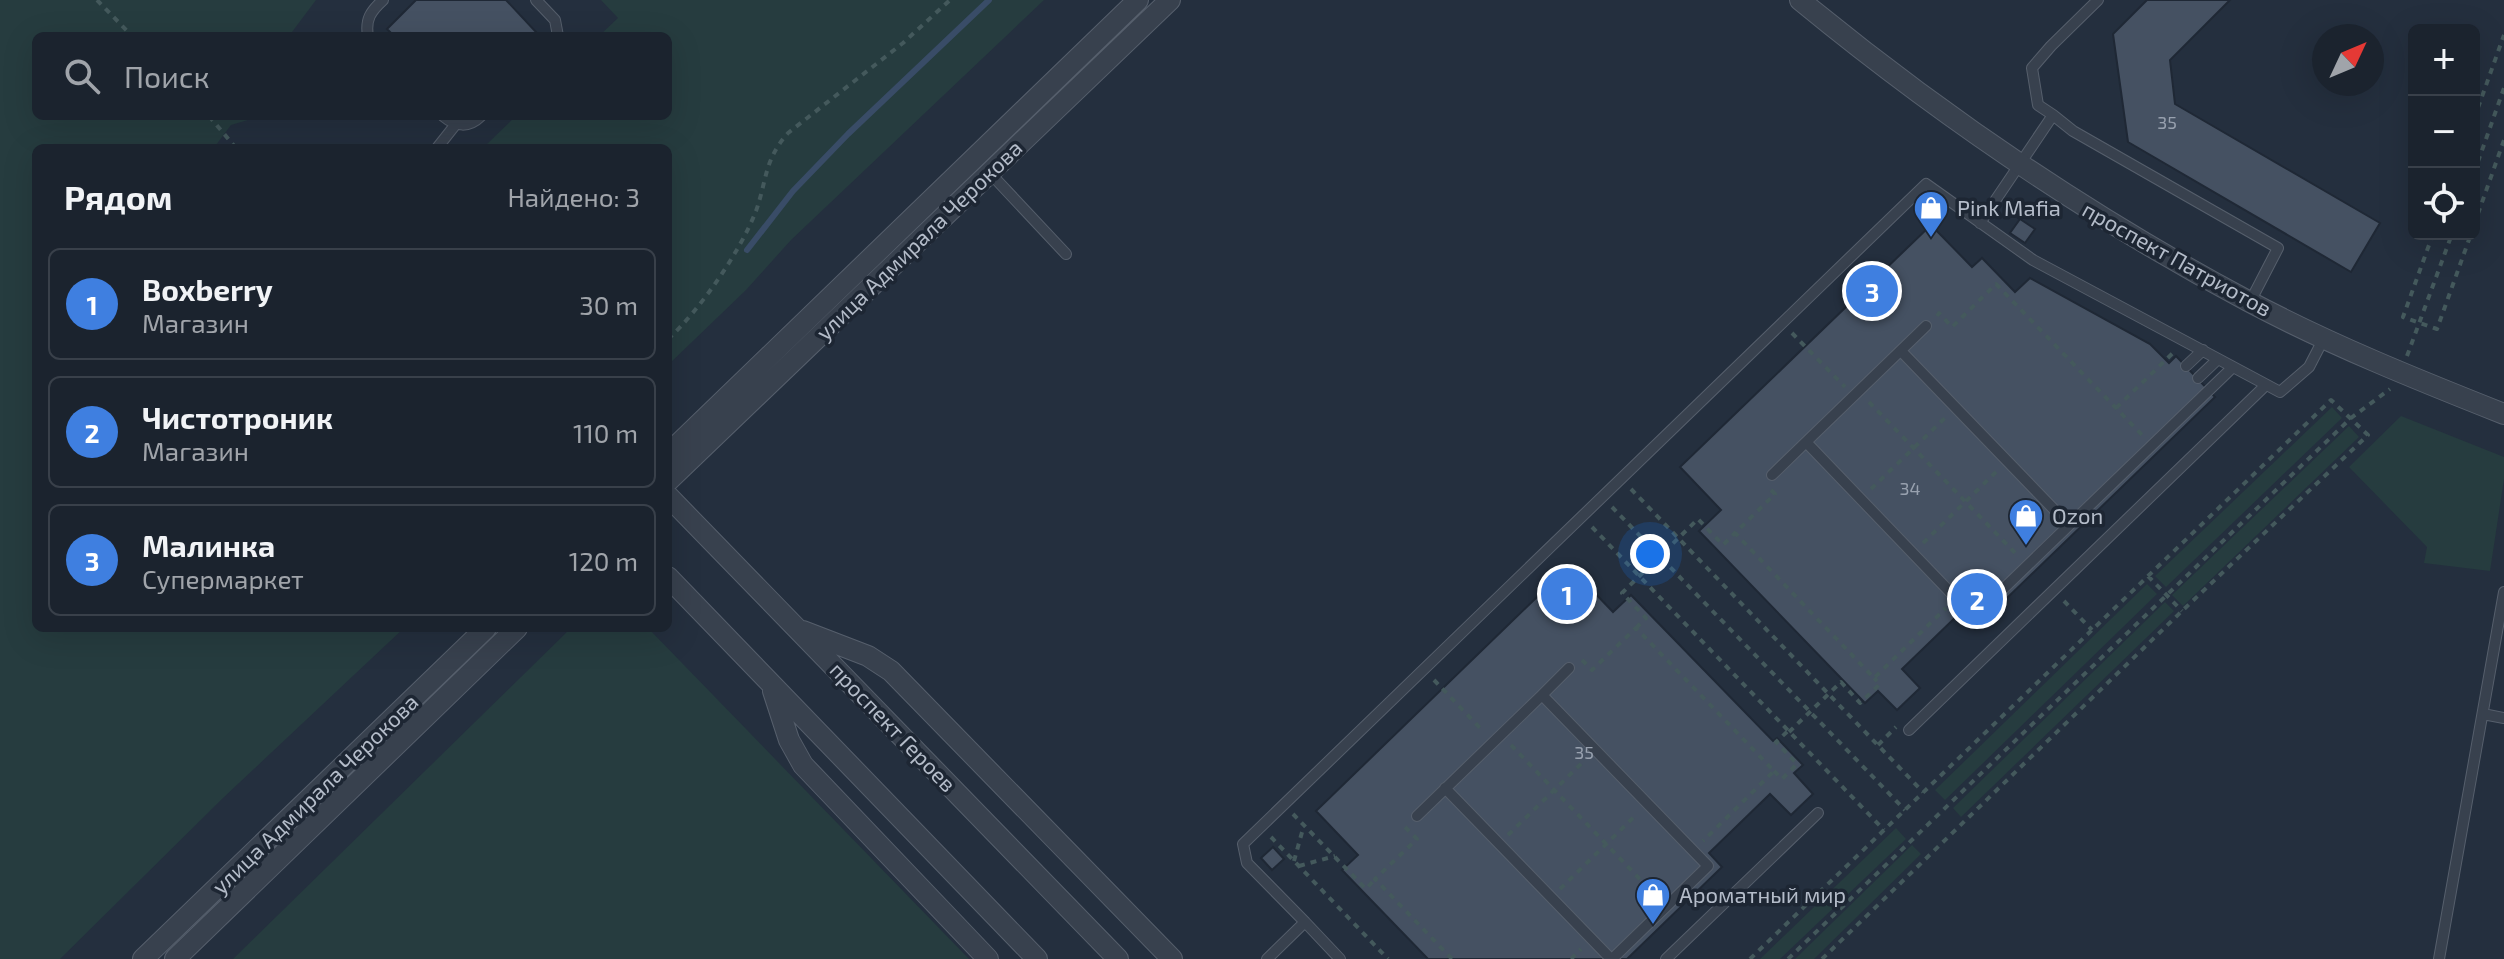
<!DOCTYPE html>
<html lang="ru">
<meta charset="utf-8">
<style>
body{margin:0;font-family:"Exo 2",sans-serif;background:#282f3a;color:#f1f3f6}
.controls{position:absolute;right:24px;top:24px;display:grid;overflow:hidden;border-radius:12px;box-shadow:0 8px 32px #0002}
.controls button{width:72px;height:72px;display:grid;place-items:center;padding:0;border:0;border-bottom:2px solid #39404a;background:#1b232e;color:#f1f3f6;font:40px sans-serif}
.compass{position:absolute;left:2312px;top:24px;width:72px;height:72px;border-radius:50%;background:#1b232e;box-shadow:0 8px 32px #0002;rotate:46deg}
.you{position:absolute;left:1650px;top:554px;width:28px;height:28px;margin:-20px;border:6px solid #fff;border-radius:50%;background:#1a73e8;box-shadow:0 0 0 12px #1a73e833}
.badge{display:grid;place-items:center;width:52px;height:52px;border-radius:50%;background:#ea580c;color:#fff;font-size:26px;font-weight:700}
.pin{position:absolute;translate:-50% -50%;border:4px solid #fff;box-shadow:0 2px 8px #0006}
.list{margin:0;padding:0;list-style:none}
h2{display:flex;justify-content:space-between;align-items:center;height:104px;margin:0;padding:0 32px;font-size:34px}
h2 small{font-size:26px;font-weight:400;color:#a0a4aa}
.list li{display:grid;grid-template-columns:52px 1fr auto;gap:24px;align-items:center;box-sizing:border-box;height:112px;margin:0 16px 16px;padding:0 16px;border:2px solid #39404a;border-radius:12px}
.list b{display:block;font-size:30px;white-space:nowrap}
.list p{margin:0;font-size:26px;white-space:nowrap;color:#a0a4aa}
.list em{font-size:26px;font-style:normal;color:#a0a4aa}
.icon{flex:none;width:44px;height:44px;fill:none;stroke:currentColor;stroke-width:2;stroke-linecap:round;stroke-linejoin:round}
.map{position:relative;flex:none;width:2504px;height:959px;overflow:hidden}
.search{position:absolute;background:#1b232e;box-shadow:0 8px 32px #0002;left:32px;top:32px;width:640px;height:88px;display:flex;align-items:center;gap:20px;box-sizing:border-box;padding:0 28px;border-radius:12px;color:#a0a4aa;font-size:30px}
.panel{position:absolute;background:#1b232e;box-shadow:0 8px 32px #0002;left:32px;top:144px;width:640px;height:488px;border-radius:12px}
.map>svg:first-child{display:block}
</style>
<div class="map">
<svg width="2504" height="959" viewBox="0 0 2504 959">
<rect width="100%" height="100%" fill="#242f3e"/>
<path fill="#263c3f" d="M 0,0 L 316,0 L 289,36 L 36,36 L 36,116 L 252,116 L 251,119 L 231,125 L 216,145 L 217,148 L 36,148 L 36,628 L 404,628 L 223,798 L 60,959 L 0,959 Z
M 601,0 L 1044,0 L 791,240 L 746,290 L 668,365 L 668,148 L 483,148 L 516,116 L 668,116 L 668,36 L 599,36 L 618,18 Z
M 2332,407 L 2342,418 L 2166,587 L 2155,576 Z
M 2401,416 L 2504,457 L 2504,479 L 2490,571 L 2424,563 L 2427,547 L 2349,467 Z
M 2349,426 L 2359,437 L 2183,606 L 2172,595 Z
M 2147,584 L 2157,594 L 1945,800 L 1935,790 Z
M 2165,602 L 2174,611 L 1961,817 L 1953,808 Z
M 571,628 L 648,628 L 969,959 L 233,959 Z
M 1896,828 L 1906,839 L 1780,959 L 1760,959 Z
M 1912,845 L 1921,854 L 1814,959 L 1795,959 Z"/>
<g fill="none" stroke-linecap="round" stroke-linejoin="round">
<path stroke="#394c67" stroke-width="6" d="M 747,250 L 793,191 L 848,134 L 989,0"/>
</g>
<path fill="#455162" stroke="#1f2835" stroke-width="2" d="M 416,0 L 506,0 L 536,32 L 532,36 L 394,36 L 387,29 Z
M 2147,0 L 2230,0 L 2170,60 L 2175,104 L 2380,223 L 2351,272 L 2128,142 L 2113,34 Z
M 2020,219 L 2035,229 L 2025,243 L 2010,233 Z
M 1931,225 L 1972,267 L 1982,258 L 2015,292 L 2030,278 L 2150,344 L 2169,363 L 2176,356 L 2215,397 L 1975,629 L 1960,613 L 1902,669 L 1920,688 L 1897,710 L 1878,691 L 1865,703 L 1699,531 L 1721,510 L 1680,467 Z
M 1569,566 L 1613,612 L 1631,595 L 1773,741 L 1777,738 L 1803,765 L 1794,773 L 1813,794 L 1791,815 L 1770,794 L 1709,853 L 1722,867 L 1627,959 L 1428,959 L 1342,870 L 1358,855 L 1316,811 Z
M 1273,847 L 1284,859 L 1272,870 L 1261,858 Z"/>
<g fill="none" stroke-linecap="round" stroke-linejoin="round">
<defs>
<path id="service" d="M 536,0 L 555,20 L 558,36
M 368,36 C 365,19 371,11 383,0
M 2053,115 L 2073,131 L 2278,248 L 2250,302
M 443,116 C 456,127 469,128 481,116
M 437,148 L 456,124
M 990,173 L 1066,254
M 1980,223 L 2053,115 L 2038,105 L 2032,68 L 2051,46 L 2098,0
M 1926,326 L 1806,442 L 1974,617 L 2233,367
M 1901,351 L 2069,525
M 2186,366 L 2203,350
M 2198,378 L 2218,359
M 1772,475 L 1806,442
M 1542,695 L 1569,668
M 2483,714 L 2504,718
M 1909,730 L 2266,385
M 1445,788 L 1611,959
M 1417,816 L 1542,695 L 1708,866 L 1612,959
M 1305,922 L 1340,959
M 1267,959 L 1305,922 L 1247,863 L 1243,844 L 1926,184 L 2033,260 L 2280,392 L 2309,367 L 2324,338
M 1666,959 L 1818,813
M 2439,959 L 2504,592"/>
<path id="minor" d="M 1800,0 C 1940,115 2088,216 2248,301 C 2331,345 2418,380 2504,414
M 668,454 L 1138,0
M 668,481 L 1170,0
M 668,496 L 1118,959
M 668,577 L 1037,959
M 803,631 L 868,656 L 891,671 L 1172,959
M 773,691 L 789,740 L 803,765 L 988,959
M 143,959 L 486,628
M 175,959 L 517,628"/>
</defs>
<use href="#service" stroke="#565f6c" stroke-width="12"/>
<use href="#minor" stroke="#565f6c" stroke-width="22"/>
<path stroke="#44595c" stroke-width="4" stroke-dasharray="6 6" stroke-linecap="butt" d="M 97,0 L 132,36
M 209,116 L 236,148
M 2474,119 L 2504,35
M 2474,173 L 2504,88
M 2474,225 L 2504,140
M 2433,234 L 2403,317 L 2437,329 L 2471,234
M 1937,316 L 1939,313 L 1952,327 L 1996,284 L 2143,436
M 1792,333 L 1845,387
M 668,339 C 700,310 740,252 756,211 C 767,180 764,160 788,133 L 903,43 L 950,0
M 2407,356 L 2452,234
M 1869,402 L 2018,556
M 2116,408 L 2175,351
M 1631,489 L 1923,792
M 1871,489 L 1945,418
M 1771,490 L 1775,494 L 1735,533 L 1874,678 L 1946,608
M 1612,507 L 1905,810
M 1592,527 L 1884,830
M 1923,543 L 1997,471
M 2148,576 L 2182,611
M 2064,601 L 2092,630
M 1636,628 L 1646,618 L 1622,593 L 1698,519 L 1723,545 L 1735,533
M 1582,660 L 1592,670 L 1636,628 L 1774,771 L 1703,841
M 1434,680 L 1483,731
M 1789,732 L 1841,682 L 1860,703 L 1880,684 L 1874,678
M 1511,745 L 1657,897
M 1878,745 L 1896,727
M 1774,771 L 1782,779 L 1797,764 L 1776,742 L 1788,731
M 1293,814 L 1366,889 L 1375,879
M 1405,827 L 1417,839 L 1375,879 L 1452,959
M 1508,835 L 1585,760
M 1271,837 L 1388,959
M 1294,861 L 1304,825
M 1299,866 L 1335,856
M 1560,889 L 1637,814
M 1571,959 L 1581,949
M 1750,959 L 2331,400 L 2368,435 L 2182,611 L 1822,959
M 1788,959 L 2351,418 L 2390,389"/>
<use href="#service" stroke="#38414e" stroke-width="10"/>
<use href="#minor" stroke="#38414e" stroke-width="20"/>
</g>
<defs>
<symbol id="shop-pin" viewBox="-11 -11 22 30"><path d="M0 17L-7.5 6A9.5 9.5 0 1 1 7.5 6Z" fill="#3f7fe0" stroke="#1d2633"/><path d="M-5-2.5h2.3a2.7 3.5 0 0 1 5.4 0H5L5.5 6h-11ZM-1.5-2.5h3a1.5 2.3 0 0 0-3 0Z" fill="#fff"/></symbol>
</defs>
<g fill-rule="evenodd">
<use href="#shop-pin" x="1911" y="188" width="40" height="54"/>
<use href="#shop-pin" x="2006" y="496" width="40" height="54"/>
<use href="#shop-pin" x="1633" y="875" width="40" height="54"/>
</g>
<g text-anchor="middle" stroke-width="7" stroke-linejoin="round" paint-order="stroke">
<g font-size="18" fill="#98a1af">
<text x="2167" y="129">35</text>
<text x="1910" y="495">34</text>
<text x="1584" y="759">35</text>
</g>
<g font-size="22" fill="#b4bcc9" stroke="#1d2633" text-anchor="start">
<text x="1957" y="216">Pink Mafia</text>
<text x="2052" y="524">Ozon</text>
<text x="1679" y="903">Ароматный мир</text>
</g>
<g font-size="22" fill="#b4bcc9" stroke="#1d2633">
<text transform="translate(919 240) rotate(-44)" y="8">улица Адмирала Черокова</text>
<text transform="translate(2177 259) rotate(29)" y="8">проспект Патриотов</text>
<text transform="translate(893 727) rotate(46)" y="8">проспект Героев</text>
<text transform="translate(315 794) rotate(-44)" y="8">улица Адмирала Черокова</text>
</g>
</g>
</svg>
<div class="controls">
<button>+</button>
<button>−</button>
<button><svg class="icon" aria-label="locate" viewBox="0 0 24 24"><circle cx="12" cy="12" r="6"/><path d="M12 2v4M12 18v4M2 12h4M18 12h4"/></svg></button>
</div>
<svg class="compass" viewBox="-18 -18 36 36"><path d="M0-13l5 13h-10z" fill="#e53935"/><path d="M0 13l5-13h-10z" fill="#a0a4aa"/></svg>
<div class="you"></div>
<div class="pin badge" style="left:1567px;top:594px;background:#3f7fe0">1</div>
<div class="pin badge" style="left:1977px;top:599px;background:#3f7fe0">2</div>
<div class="pin badge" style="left:1872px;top:291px;background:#3f7fe0">3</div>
<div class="search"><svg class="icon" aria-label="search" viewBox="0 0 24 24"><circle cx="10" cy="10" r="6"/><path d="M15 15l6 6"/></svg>Поиск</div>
<section class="panel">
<h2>Рядом<small>Найдено: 3</small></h2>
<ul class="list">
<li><span class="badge" style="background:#3f7fe0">1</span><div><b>Boxberry</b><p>Магазин</p></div><em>30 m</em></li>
<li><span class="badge" style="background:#3f7fe0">2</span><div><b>Чистотроник</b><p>Магазин</p></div><em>110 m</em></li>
<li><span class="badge" style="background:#3f7fe0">3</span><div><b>Малинка</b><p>Супермаркет</p></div><em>120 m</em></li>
</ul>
</section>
</div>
